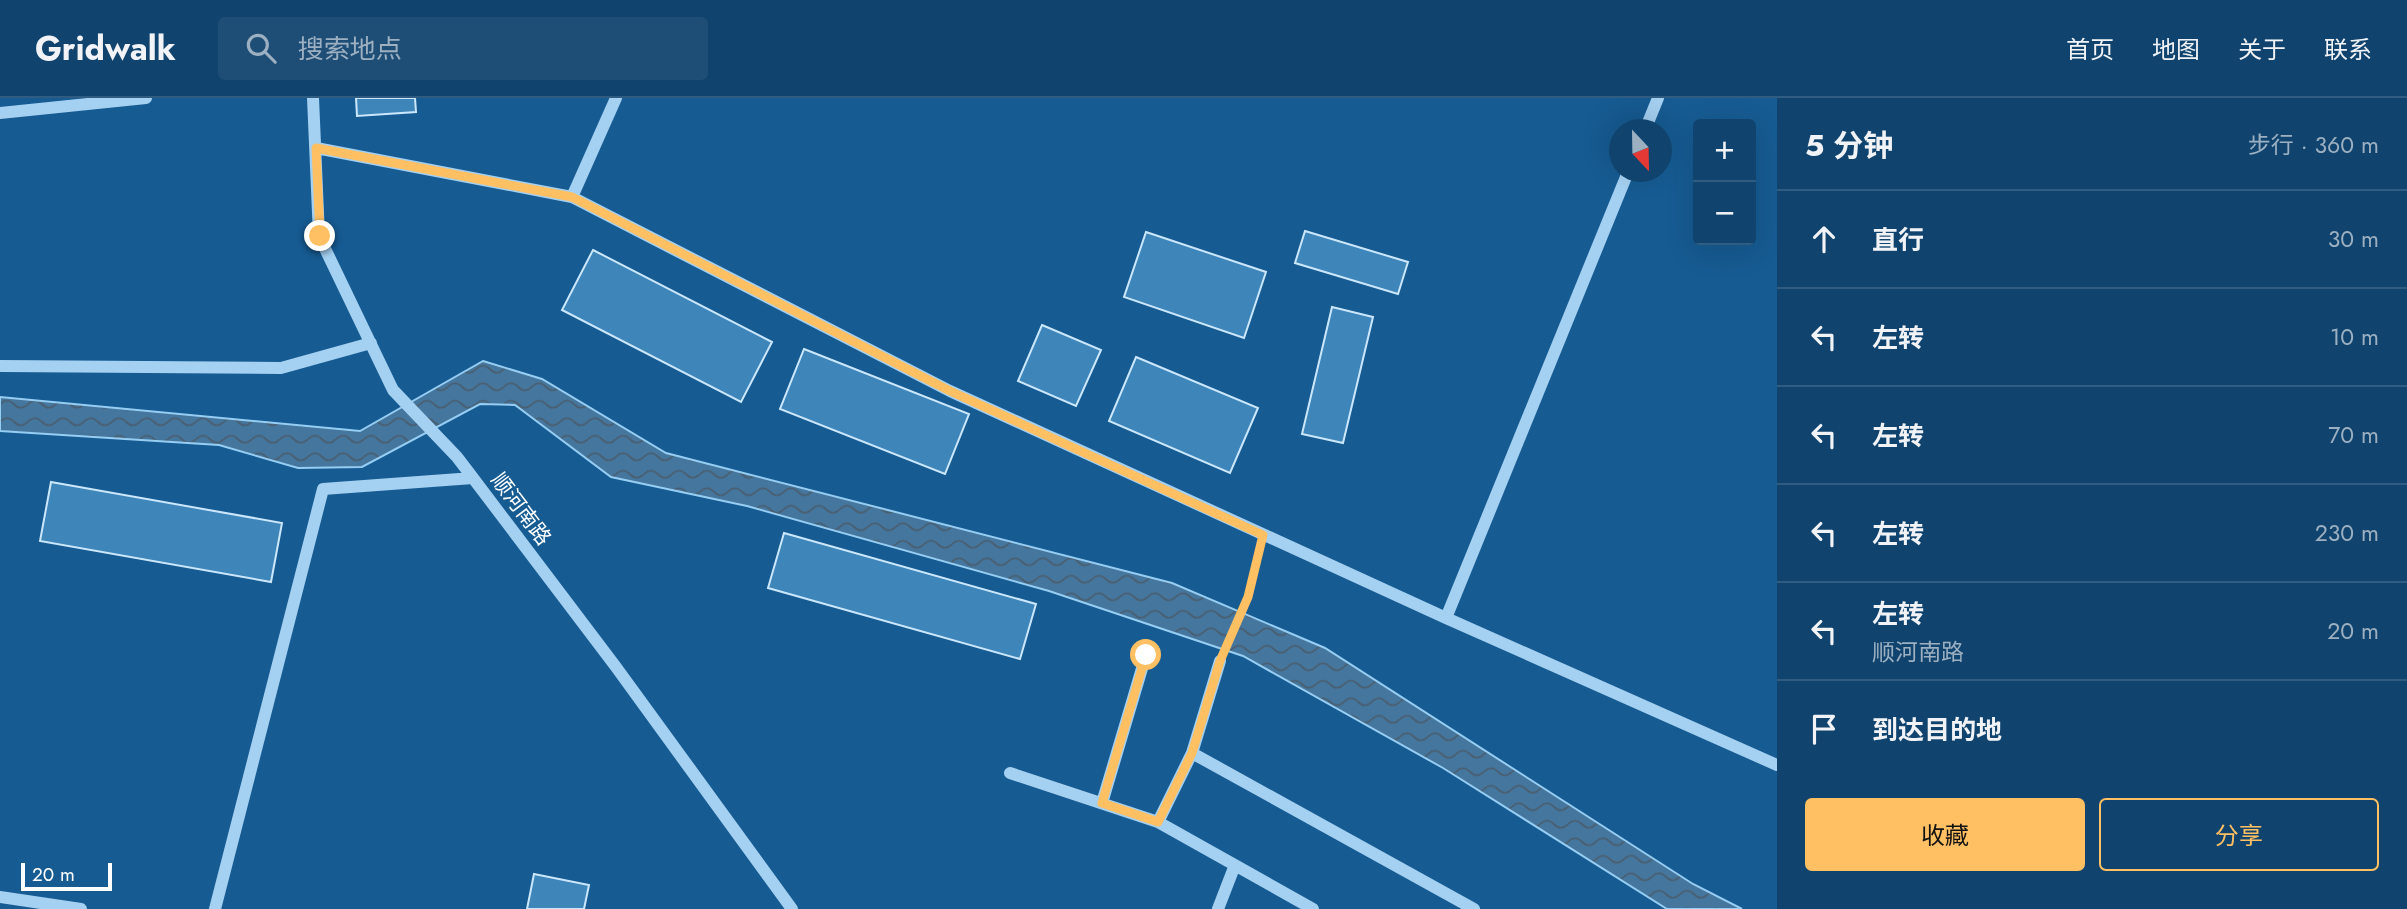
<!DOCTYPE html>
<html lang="zh">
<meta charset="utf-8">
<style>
body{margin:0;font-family:Jost,"Noto Sans SC",sans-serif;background:#1e4e76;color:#f1f3f6}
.controls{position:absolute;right:21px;top:21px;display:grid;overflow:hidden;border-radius:7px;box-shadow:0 7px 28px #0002}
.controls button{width:63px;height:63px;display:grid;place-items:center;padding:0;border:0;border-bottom:2px solid #305c81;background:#10446e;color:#f1f3f6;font:35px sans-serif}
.compass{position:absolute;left:1609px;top:21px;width:63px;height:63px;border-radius:50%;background:#10446e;box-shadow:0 7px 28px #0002;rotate:158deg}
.scale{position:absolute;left:21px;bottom:18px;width:91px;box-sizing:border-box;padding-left:7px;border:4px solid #fff;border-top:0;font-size:19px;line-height:24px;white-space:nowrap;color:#fff;-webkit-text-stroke:5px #165b92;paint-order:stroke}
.stop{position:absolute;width:21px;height:21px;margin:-16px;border:5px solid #ffbf63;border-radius:50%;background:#fff}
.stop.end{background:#ffbf63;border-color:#fff;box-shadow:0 2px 7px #0008}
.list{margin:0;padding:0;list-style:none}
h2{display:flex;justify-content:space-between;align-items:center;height:91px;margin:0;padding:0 28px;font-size:30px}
h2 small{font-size:23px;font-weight:400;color:#9cb0c2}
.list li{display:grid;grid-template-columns:46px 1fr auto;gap:21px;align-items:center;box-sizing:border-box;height:98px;padding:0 28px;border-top:2px solid #305c81}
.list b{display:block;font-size:26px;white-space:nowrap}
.list p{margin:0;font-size:23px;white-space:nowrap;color:#9cb0c2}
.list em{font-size:23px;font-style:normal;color:#9cb0c2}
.actions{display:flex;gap:14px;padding:21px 28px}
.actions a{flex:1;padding:16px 0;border:2px solid #ffbf63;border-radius:7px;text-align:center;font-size:24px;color:#ffbf63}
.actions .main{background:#ffbf63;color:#111}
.icon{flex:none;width:38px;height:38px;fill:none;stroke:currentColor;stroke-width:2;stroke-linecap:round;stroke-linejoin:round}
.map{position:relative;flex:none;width:1777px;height:811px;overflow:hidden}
header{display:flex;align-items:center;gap:42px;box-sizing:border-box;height:98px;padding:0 35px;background:#10446e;border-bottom:2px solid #305c81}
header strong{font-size:33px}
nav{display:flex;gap:38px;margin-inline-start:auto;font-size:24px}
.search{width:490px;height:63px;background:#1e4e76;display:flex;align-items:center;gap:18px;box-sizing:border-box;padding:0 24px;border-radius:7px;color:#9cb0c2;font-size:26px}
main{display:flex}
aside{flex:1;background:#10446e}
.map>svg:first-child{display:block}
</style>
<header>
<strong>Gridwalk</strong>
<div class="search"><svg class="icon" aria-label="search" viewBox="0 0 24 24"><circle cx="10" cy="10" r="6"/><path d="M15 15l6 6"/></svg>搜索地点</div>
<nav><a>首页</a><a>地图</a><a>关于</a><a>联系</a></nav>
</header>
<main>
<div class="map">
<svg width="1777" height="811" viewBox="0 0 1777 811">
<defs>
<pattern id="water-waves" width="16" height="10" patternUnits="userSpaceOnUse" patternTransform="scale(1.75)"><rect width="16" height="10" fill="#45769e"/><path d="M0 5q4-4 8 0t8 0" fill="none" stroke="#495f71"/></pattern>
</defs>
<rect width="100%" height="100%" fill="#165b92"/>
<path fill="url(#water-waves)" stroke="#96cdf3" stroke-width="2" d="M 483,263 L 542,281 L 666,355 L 1172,485 L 1325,550 L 1693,786 L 1742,811 L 1667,811 L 1443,670 L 1243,558 L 1049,493 L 747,408 L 611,379 L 515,307 L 480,306 L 362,369 L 298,370 L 219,347 L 0,333 L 0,299 L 360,333 Z"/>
<path fill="#3e85ba" stroke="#cbe7fc" stroke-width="2" d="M 356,0 L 415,0 L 416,14 L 357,18 Z
M 1305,133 L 1408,164 L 1398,196 L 1295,165 Z
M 1146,134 L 1266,174 L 1244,240 L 1124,199 Z
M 593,152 L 772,244 L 741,304 L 562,212 Z
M 1332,209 L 1373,219 L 1343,345 L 1302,336 Z
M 1042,227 L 1101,252 L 1076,308 L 1018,283 Z
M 804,251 L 969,316 L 945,376 L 780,311 Z
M 1136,259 L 1258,310 L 1230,375 L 1109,323 Z
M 51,384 L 282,425 L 271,484 L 40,443 Z
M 784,435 L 1036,506 L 1020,561 L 768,490 Z
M 534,776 L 589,787 L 584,811 L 527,811 Z"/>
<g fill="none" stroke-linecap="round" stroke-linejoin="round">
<path stroke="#a4d0f1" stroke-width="4.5" stroke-dasharray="3.5 5" stroke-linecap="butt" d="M 1228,545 L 1248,499 L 1258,458"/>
<path stroke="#a4d0f1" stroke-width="12" d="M 313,0 L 319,138 L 393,292 L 457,359 L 473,380 L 616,569 L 792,811
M 0,15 L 146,0
M 1645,32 L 1658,0
M 316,50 L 572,99 L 950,293 L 1446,520 L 1777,667
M 572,99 L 616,0
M 0,268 L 281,270 L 371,245
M 1446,520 L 1628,74
M 1192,655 L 1474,811
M 1010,675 L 1158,724 L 1313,811
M 1102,705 L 1146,557
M 1158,724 L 1192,655 L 1220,563
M 0,799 L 81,811
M 215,811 L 323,391 L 473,380
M 1218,811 L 1235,767"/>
</g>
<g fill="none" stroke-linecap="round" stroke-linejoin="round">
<path stroke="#ffbf63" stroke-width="9" d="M 320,138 L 316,50 L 572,99 L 950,293 L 1263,437 L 1248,499 L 1220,563 L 1192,655 L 1158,724 L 1102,705 L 1146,557"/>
</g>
<g text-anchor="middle" stroke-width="7" stroke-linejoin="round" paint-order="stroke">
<g font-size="21" fill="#fff" stroke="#165b92">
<text transform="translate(521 411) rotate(53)" y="7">顺河南路</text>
</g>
</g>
</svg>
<div class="controls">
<button>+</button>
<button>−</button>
</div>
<svg class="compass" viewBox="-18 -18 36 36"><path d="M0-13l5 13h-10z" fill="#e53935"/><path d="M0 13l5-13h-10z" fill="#9cb0c2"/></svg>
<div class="scale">20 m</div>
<div class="stop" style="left:1146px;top:557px"></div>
<div class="stop end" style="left:320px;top:138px"></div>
</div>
<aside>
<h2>5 分钟<small>步行 · 360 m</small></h2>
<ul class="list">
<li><svg class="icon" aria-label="ahead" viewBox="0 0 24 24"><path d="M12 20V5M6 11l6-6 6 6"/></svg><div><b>直行</b></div><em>30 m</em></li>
<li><svg class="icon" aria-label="left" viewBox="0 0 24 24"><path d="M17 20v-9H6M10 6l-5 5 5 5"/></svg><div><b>左转</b></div><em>10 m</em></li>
<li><svg class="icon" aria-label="left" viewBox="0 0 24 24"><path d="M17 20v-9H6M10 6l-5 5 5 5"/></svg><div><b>左转</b></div><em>70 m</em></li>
<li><svg class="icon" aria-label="left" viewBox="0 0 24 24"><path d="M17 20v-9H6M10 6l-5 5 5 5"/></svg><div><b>左转</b></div><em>230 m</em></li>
<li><svg class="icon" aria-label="left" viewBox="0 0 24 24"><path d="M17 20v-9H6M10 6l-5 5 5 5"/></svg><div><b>左转</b><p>顺河南路</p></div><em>20 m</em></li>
<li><svg class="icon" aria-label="arrive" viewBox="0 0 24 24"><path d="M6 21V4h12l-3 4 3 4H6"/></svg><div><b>到达目的地</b></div></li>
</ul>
<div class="actions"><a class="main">收藏</a><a>分享</a></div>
</aside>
</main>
